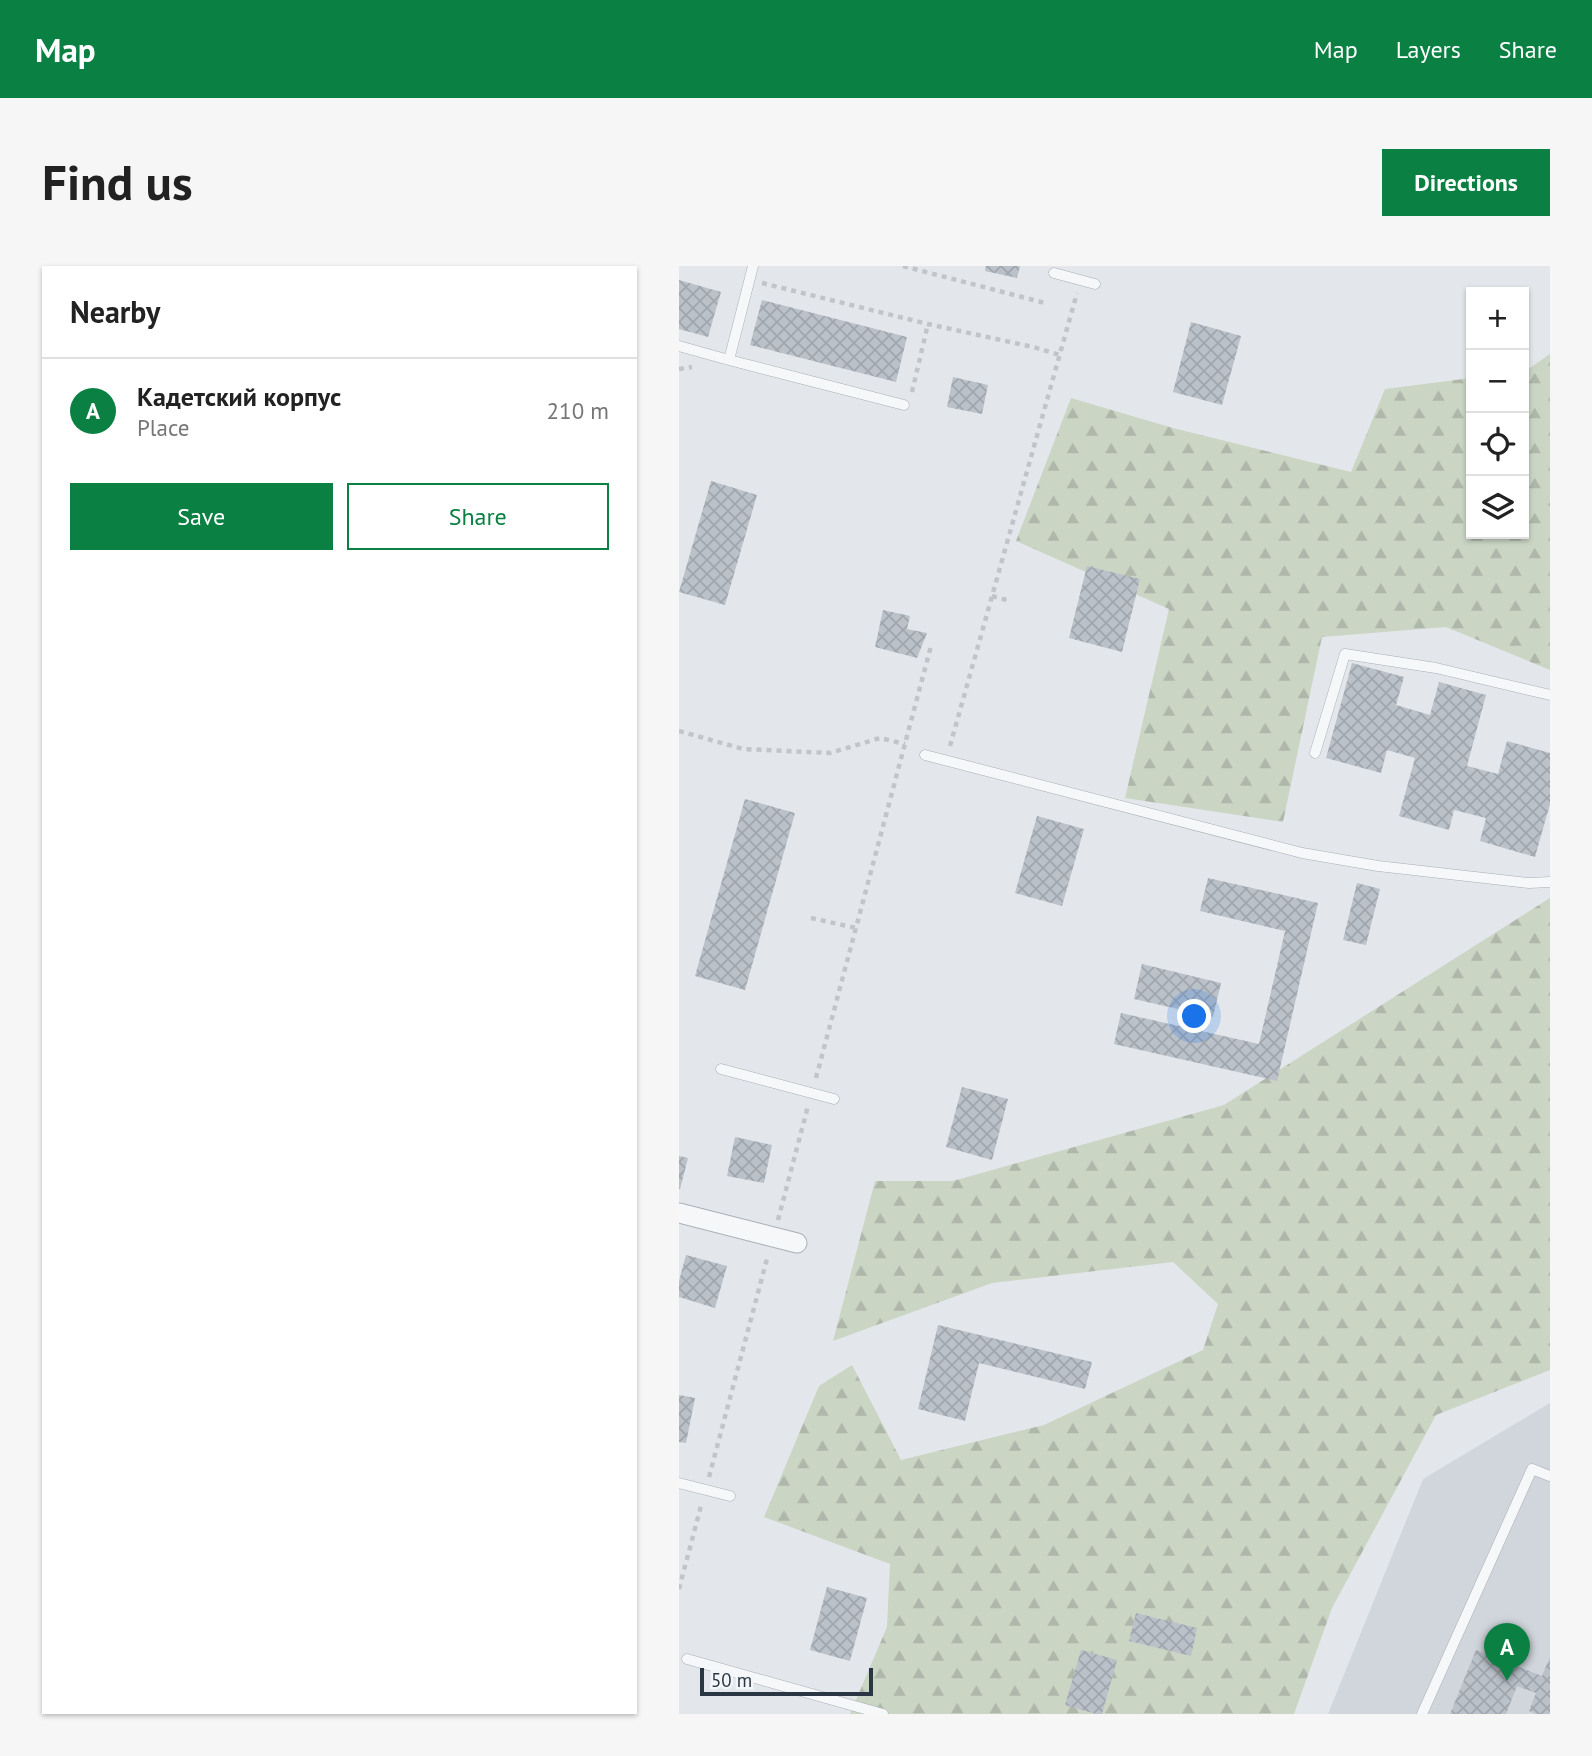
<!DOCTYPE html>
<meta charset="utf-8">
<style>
body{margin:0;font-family:"PT Sans",sans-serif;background:#f6f6f6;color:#222}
.controls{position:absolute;right:21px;top:21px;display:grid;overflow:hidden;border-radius:0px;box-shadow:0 2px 5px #0004}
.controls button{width:63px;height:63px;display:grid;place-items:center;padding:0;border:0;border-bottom:2px solid #e0e0e0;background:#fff;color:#222;font:35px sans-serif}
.scale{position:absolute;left:21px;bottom:18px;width:173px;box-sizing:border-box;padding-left:7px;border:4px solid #2a3644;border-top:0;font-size:19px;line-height:24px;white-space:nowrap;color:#2a3644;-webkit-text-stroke:5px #f3f6f8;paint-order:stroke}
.you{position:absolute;left:516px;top:751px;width:24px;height:24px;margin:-18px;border:5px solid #fff;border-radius:50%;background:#1a73e8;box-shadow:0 0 0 10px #1a73e833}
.badge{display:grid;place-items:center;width:46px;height:46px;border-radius:50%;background:#0b8043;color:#fff;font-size:23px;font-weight:700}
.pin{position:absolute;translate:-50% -58px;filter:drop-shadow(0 2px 4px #0008)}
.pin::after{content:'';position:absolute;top:37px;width:24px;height:21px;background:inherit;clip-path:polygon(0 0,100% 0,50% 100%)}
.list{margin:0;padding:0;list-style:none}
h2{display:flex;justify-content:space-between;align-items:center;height:91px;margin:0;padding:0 28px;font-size:30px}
h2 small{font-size:23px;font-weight:400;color:#767676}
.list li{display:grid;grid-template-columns:46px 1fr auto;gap:21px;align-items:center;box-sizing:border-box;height:105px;padding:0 28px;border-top:2px solid #e0e0e0}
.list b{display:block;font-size:26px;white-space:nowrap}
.list p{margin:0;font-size:23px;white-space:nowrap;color:#767676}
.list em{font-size:23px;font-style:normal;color:#767676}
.actions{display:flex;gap:14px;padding:21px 28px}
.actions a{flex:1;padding:16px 0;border:2px solid #0b8043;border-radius:0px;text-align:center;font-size:24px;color:#0b8043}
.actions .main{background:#0b8043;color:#fff}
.icon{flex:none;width:38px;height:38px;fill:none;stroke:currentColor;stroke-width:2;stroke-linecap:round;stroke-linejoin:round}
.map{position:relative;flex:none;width:871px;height:1448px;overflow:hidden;border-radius:0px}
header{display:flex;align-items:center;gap:42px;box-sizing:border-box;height:98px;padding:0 35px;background:#0b8043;color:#fff}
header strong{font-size:33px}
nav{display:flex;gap:38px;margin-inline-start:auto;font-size:24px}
.intro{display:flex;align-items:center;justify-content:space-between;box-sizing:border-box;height:168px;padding:0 42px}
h1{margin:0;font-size:49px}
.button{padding:18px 32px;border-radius:0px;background:#0b8043;color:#fff;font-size:24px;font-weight:700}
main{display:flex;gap:42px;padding:0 42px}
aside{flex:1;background:#fff;border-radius:0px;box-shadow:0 2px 5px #0004}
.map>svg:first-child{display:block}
</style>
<header>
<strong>Map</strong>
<nav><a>Map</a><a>Layers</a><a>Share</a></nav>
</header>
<div class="intro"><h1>Find us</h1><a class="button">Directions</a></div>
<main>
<aside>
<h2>Nearby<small></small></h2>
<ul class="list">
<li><span class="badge">A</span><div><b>Кадетский корпус</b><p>Place</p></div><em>210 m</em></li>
</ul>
<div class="actions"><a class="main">Save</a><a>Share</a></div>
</aside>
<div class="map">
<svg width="871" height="1448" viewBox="0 0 871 1448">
<defs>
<pattern id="forest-firs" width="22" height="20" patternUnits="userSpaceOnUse" patternTransform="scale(1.75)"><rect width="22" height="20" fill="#cad5c4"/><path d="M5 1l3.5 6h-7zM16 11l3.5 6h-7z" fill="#aeb7aa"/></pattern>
<pattern id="building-cross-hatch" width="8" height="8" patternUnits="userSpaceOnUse" patternTransform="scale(1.75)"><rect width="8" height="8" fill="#bac1c9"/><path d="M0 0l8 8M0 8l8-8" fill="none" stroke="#a0a6ae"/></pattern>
</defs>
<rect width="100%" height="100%" fill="#e3e7eb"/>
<path fill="#d1d6dd" d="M 871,1137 L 871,1448 L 649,1448 L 744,1213 Z"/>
<path fill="url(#forest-firs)" d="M 871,88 L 871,404 L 767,361 L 643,371 L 604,556 L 446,532 L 490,343 L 337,275 L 392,132 L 494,162 L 672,206 L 706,123 L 792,112 L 792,268 L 845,268 L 845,106 Z
M 871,632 L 871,1104 L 757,1149 L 653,1342 L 615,1448 L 171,1448 L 208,1361 L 211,1298 L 85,1251 L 140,1120 L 173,1099 L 222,1194 L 365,1159 L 524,1084 L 539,1038 L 494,996 L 313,1017 L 154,1075 L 196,915 L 274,915 L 545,839 Z"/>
<path fill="url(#building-cross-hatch)" d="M 307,0 L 341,0 L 338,12 L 306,5 Z
M 0,14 L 42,26 L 29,71 L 0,63 Z
M 83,34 L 228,71 L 217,116 L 71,79 Z
M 512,56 L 562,70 L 543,139 L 494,126 Z
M 274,111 L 309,119 L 303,148 L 268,141 Z
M 32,215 L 78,229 L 46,339 L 0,326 Z
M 408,300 L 461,313 L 443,386 L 390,372 Z
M 204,344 L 231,350 L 228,363 L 248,367 L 238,392 L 196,381 Z
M 673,397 L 725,411 L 717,439 L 751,449 L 760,416 L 807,429 L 788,500 L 819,508 L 828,475 L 871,487 L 871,538 L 856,591 L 801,575 L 807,552 L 775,544 L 770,564 L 720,550 L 736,492 L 708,484 L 702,507 L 647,492 Z
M 66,533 L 116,547 L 66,724 L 16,710 Z
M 358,550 L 405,563 L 383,640 L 336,627 Z
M 529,612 L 639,637 L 598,815 L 435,778 L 442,747 L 580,778 L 606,665 L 521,645 Z
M 678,617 L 701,623 L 687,679 L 664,674 Z
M 463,698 L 542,717 L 534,751 L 455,733 Z
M 283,821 L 329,833 L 313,894 L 267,881 Z
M 56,871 L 93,879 L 85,917 L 48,910 Z
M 0,890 L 9,892 L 1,923 L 0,923 Z
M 7,989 L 48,1000 L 36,1042 L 0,1031 L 0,1015 Z
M 259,1059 L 413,1096 L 406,1123 L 300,1097 L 286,1155 L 239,1143 Z
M 0,1129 L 16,1132 L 7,1177 L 0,1176 Z
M 148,1321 L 188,1332 L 171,1395 L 131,1384 Z
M 457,1347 L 518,1362 L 512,1390 L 450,1375 Z
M 402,1384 L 438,1394 L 423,1448 L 417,1448 L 386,1439 Z
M 797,1384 L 863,1410 L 871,1391 L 871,1448 L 857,1448 L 850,1445 L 857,1427 L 838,1420 L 827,1448 L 771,1448 Z"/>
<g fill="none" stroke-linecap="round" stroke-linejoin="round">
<defs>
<path id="service" d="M 375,7 L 416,18
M 0,80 L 50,94 L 225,139
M 50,94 L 74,0
M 636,487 L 666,388 L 757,402 L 871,429
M 246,489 L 623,587 L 699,600 L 850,617 L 871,616
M 42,803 L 155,833
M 0,1217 L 51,1230
M 8,1393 L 204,1448
M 743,1448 L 853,1203 L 871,1210"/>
<path id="minor" d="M 0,947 L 118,977"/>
</defs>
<use href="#service" stroke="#a8aeb6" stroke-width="11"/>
<use href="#minor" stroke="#a8aeb6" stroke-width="21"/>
<path stroke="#c1c5ca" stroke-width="4.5" stroke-dasharray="5 5" stroke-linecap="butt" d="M 224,0 L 366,37
M 83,17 L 249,58 L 354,81 L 381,89
M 0,103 L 13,101
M 233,126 L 249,58
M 313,330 L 331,335
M 0,465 L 64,483 L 151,487 L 201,472 L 226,478
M 271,480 L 398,27
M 132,652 L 177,662
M 137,812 L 252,380
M 99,954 L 129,840
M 30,1211 L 89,989
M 0,1323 L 23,1236"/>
<use href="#service" stroke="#f6f7f9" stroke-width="10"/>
<use href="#minor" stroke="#f6f7f9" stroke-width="19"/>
</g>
</svg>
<div class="controls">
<button>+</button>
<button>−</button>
<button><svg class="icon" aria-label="locate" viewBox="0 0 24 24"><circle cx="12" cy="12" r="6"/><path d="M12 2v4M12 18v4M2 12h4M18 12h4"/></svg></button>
<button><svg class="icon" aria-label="layers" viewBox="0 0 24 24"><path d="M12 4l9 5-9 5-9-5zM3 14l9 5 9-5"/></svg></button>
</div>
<div class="scale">50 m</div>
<div class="you"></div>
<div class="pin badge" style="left:828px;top:1415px">A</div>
</div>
</main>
